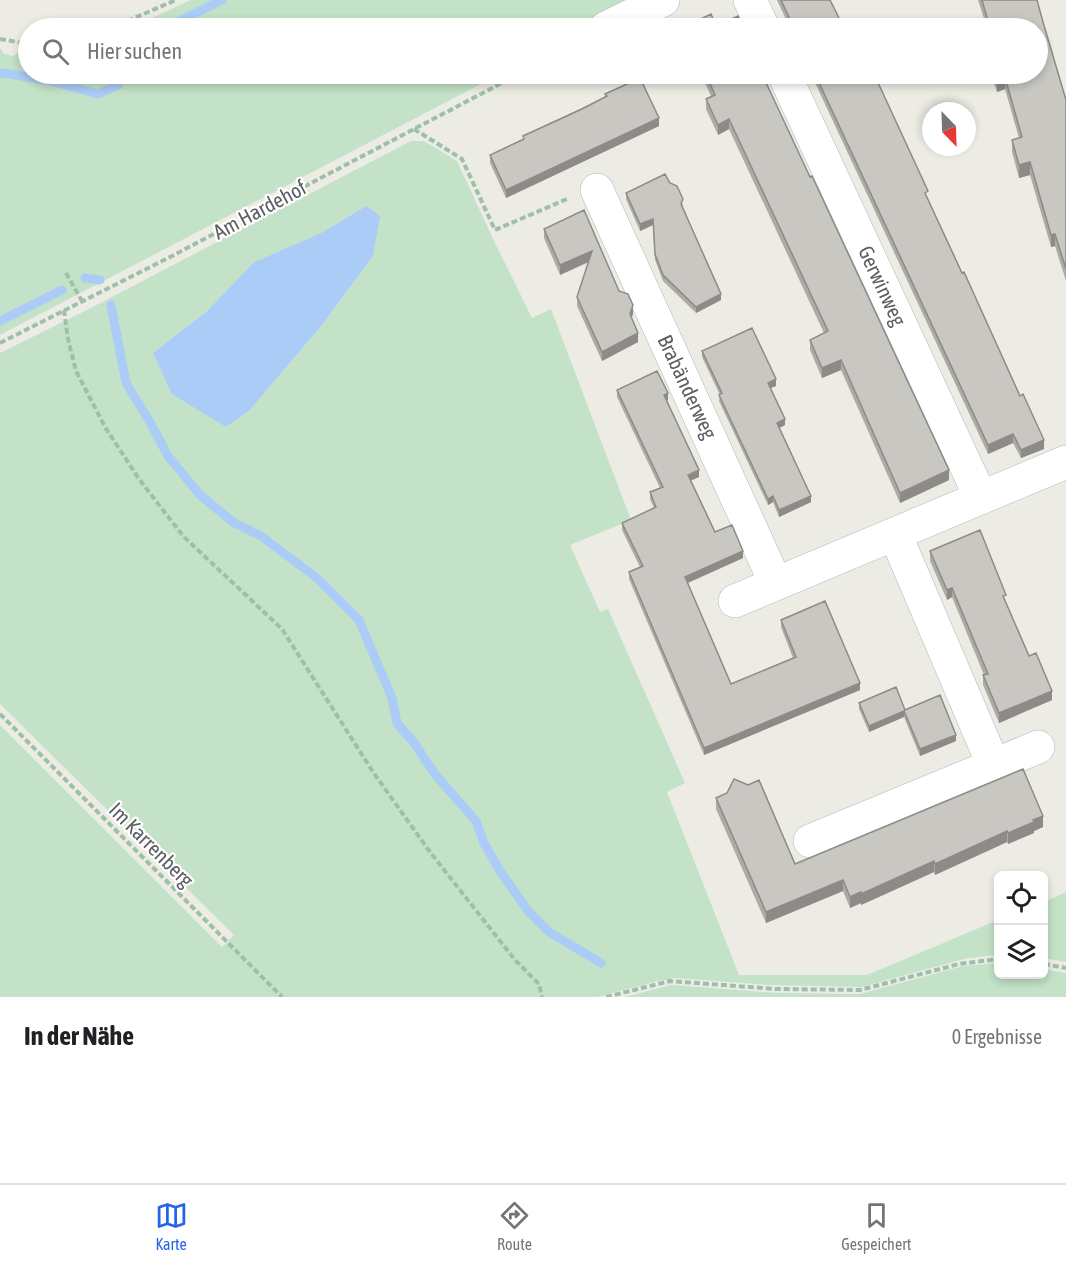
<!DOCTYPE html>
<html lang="de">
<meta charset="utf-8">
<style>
body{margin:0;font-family:"Asap Condensed",sans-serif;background:#f6f6f6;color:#202124}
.controls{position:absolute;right:18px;bottom:18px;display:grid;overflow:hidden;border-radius:9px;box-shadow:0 3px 9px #0003}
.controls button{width:54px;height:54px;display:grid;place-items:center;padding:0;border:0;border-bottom:2px solid #e0e0e0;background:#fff;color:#202124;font:30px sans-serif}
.compass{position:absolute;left:922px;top:102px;width:54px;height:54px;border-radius:50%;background:#fff;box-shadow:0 3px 9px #0003;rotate:157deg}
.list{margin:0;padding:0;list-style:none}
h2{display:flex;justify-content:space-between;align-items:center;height:78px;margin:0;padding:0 24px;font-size:26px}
h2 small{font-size:20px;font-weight:400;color:#757577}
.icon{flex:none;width:33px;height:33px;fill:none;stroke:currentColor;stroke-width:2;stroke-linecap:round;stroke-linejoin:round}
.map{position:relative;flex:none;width:1066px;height:997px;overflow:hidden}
.search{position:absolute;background:#fff;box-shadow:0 3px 9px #0003;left:18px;right:18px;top:18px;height:66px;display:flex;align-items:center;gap:15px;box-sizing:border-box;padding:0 21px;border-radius:33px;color:#757577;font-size:22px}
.sheet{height:186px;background:#fff}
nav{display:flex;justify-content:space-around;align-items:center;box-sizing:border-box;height:84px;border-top:2px solid #e0e0e0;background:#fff;font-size:16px;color:#757577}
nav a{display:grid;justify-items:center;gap:3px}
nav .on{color:#2563eb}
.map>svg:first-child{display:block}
</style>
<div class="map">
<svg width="1066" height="997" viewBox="0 0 1066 997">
<rect width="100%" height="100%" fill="#edece4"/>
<path fill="#c3e2c7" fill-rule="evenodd" d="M 191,0 L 637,0 L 584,28 L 130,28 Z
M 0,48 L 4,54 L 14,56 L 19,51 L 28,51 L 28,74 L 500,74 L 0,335 Z
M 411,141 L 424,141 L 457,161 L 495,243 L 532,318 L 551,309 L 631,520 L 570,545 L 600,612 L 608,609 L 685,783 L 667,792 L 739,975 L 867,975 L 998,920 L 998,955 L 968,958 L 861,987 L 770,985 L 675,978 L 654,982 L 597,997 L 0,997 L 0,725 L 222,947 L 234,935 L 0,704 L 0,353 L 85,311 ZM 366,206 L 373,256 L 322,325 L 250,410 L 226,427 L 153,353 L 207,311 L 254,262 L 321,233 Z
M 1066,892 L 1066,962 L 1044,958 L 1044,902 Z
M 998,963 L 998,974 L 1044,974 L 1044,969 L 1066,973 L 1066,997 L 624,997 L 671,985 L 777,993 L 860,994 L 963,966 Z"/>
<path fill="#abccf7" d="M 366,206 L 380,216 L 373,256 L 322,325 L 250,410 L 226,427 L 172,394 L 153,353 L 207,311 L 254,262 L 321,233 Z"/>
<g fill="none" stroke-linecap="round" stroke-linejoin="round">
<path stroke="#abccf7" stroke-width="9" d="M 165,28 L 222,0
M 0,74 L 4,73 L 51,81 L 98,94 L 118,85 L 124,74
M 85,278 L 100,280
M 111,305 L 126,383 L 150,422 L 168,456 L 200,495 L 233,522 L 261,536 L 317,578 L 359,620 L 392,698 L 397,723 L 415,744 L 434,773 L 476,821 L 484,843 L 500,871 L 528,911 L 549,932 L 601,963
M 0,321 L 62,290"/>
<defs>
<path id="minor" d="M 750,0 L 763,28
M 606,28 L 663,0
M 784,74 L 981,498
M 597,190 L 776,584
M 895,534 L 993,764
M 735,601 L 1066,462
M 810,841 L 1038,747"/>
</defs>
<use href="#minor" stroke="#b5b6ba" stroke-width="34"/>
<path stroke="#9cc0aa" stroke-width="4" stroke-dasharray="6 3" stroke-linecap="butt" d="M 111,28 L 176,0
M 0,39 L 28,44
M 414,129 L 462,159 L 495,230 L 567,199
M 66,273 L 82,301
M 64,310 L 68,339 L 76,371 L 105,427 L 139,479 L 183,536 L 282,629 L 373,772 L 430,852 L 515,960 L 539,984 L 542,997
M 0,343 L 170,257 L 519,74
M 0,714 L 282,997
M 1044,964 L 1066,968
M 606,997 L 670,981 L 776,989 L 860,990 L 959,964 L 998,959"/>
<use href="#minor" stroke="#fff" stroke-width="33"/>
</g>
<path fill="#adaba6" d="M 777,0 L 830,0 L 844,28 L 790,28 Z
M 978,0 L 1037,0 L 1043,22 L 1066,100 L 1066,281 L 1055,246 L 1051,247 L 1030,175 L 1019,178 L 1012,152 L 1012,140 L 1019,138 L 1005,89 L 997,92 L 991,74 L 1038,74 L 1038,28 L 987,28 Z
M 701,74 L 764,74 L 764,78 L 949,480 L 900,503 L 841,370 L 822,378 L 810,350 L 810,340 L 824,333 L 729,129 L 718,135 L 706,109 L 706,99 L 711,96 Z
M 811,74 L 874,74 L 928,200 L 1044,449 L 1021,458 L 1013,443 L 988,454 Z
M 605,94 L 659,126 L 506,198 L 490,163 L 490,155 L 523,139 L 523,136 L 605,97 Z
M 670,183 L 683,205 L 683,207 L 721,300 L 696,313 L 663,281 L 655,260 L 653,225 L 640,231 L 626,199 L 626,193 Z
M 584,210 L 619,291 L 633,314 L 631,318 L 638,342 L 602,361 L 577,306 L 577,297 L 589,262 L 560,275 L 544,238 L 544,229 Z
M 702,351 L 776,386 L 771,388 L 785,425 L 779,428 L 811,502 L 779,517 L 773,502 L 768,505 L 719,401 L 720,395 L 702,357 Z
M 617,390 L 668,400 L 666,401 L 699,477 L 691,480 L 715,532 L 743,558 L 688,583 L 731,684 L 793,658 L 781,627 L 781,620 L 860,690 L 704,755 L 629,579 L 629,572 L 640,567 L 622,530 L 622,523 L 654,508 L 650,499 L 650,492 L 660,488 L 617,397 Z
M 930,551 L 1006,603 L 1029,656 L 1052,700 L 999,723 L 983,685 L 983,675 L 984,675 L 952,597 L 947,600 L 930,561 Z
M 859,703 L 905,710 L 956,741 L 920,756 L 904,717 L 869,732 L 859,709 Z
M 716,798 L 795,864 L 1043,827 L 1034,831 L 1034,833 L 1008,844 L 1007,842 L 935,875 L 934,872 L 861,905 L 861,903 L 850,908 L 843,891 L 766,923 L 716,809 Z"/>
<path fill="#8d8b87" d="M 1005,77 L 1005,89 L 997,92 L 997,80 Z
M 659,118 L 659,126 L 506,198 L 506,190 Z
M 729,119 L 729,129 L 718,135 L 718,125 Z
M 1030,162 L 1030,175 L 1019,178 L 1019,165 Z
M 653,219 L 653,225 L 640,231 L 640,224 Z
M 1055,234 L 1055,246 L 1051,247 L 1051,235 Z
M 592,251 L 592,260 L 560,275 L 560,265 Z
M 721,294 L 721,300 L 696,313 L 696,307 Z
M 633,305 L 633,314 L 630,323 L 630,314 Z
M 638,333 L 638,342 L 602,361 L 602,352 Z
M 841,360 L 841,370 L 822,378 L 822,368 Z
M 776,379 L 776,386 L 768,389 L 768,383 Z
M 668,393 L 668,400 L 664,402 L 664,395 Z
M 785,419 L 785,425 L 777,429 L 777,423 Z
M 1013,434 L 1013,443 L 988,454 L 988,445 Z
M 1044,440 L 1044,449 L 1021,458 L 1021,450 Z
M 699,470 L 699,477 L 688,482 L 688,475 Z
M 949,470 L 949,480 L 900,503 L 900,493 Z
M 773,496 L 773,502 L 768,505 L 768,499 Z
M 811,496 L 811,502 L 779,517 L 779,510 Z
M 743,551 L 743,558 L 685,584 L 685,577 Z
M 952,588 L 952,597 L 947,600 L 947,590 Z
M 860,683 L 860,690 L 704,755 L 704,748 Z
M 1052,691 L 1052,700 L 999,723 L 999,713 Z
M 904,711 L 904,717 L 869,732 L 869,726 Z
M 956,735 L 956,741 L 920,756 L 920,749 Z
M 1043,816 L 1043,827 L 1034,831 L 1034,833 L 1008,844 L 1008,833 L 1033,820 Z
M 1007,831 L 1007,842 L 935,875 L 935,864 Z
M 934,861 L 934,872 L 861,905 L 861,894 Z
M 843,880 L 843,891 L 766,923 L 766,912 Z
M 861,892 L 861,903 L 850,908 L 850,897 Z"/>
<path fill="#c9c7c1" stroke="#8d8b87" stroke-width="1.5" d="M 781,0 L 830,0 L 844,28 L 794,28 Z
M 982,0 L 1037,0 L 1043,22 L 1066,100 L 1066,269 L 1055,234 L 1051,235 L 1030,162 L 1019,165 L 1012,140 L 1022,137 L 1005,77 L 997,80 L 995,74 L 1038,74 L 1038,28 L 990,28 Z
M 711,14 L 716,26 L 738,16 L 744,28 L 685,28 L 684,27 Z
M 706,74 L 762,74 L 810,177 L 812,176 L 949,470 L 900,493 L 841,360 L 822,368 L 810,340 L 828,331 L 729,119 L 718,125 L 706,99 L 715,95 Z
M 815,74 L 874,74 L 928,191 L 925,193 L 962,273 L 964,272 L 1020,396 L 1023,394 L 1044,440 L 1021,450 L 1013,434 L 988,445 Z
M 640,78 L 659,118 L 506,190 L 490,155 L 524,139 L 523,136 L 582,109 L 607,96 L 605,94 Z
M 665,174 L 670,183 L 677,186 L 683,199 L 681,204 L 721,294 L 696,307 L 663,275 L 655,254 L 653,219 L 640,224 L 626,193 Z
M 584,210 L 619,291 L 628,294 L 633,305 L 630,314 L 638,333 L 602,352 L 577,297 L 592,251 L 560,265 L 544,229 Z
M 752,328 L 776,379 L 768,383 L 785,419 L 777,423 L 811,496 L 779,510 L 773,496 L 768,499 L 719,395 L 722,393 L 702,351 Z
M 657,371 L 668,393 L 664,395 L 699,470 L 688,475 L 715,532 L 732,525 L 743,551 L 685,577 L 731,684 L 796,657 L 781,620 L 825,601 L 860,683 L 704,748 L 629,572 L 643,566 L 622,523 L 656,507 L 650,492 L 663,487 L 617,390 Z
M 980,530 L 1006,595 L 1003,596 L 1029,656 L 1036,653 L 1052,691 L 999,713 L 983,675 L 988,674 L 952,588 L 947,590 L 930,551 Z
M 896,687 L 905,710 L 940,695 L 956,735 L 920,749 L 904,711 L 869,726 L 859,703 Z
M 1023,769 L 1043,816 L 1033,820 L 1034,822 L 1008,833 L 1007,831 L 935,864 L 934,861 L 861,894 L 861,892 L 850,897 L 843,880 L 766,912 L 716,798 L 727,793 L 734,779 L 748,785 L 759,780 L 795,864 Z"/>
<g text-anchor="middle" stroke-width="4.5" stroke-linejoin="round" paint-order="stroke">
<g font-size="21" fill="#5c5e63" stroke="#fff">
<text transform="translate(260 210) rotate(-28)" y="7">Am Hardehof</text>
<text transform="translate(882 286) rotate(65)" y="7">Gerwinweg</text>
<text transform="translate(687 387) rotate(65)" y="7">Brabänderweg</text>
<text transform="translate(151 845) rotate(45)" y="7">Im Karrenberg</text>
</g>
</g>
</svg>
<div class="controls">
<button><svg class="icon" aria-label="locate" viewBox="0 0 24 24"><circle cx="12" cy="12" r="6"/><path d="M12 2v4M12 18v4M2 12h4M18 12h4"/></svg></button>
<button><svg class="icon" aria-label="layers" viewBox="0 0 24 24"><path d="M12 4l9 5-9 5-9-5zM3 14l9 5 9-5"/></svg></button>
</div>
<svg class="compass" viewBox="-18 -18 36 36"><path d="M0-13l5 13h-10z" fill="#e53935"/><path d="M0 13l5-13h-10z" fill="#757577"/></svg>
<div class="search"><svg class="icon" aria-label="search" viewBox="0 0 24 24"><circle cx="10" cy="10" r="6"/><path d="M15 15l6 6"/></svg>Hier suchen</div>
</div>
<section class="sheet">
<h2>In der Nähe<small>0 Ergebnisse</small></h2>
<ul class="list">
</ul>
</section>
<nav>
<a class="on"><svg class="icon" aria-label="map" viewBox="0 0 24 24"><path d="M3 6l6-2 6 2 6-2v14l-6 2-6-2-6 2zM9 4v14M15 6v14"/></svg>Karte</a>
<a><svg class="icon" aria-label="directions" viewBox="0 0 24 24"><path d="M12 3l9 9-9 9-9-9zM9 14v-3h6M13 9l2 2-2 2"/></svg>Route</a>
<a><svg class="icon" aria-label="saved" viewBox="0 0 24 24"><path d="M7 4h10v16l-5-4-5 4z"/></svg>Gespeichert</a>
</nav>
